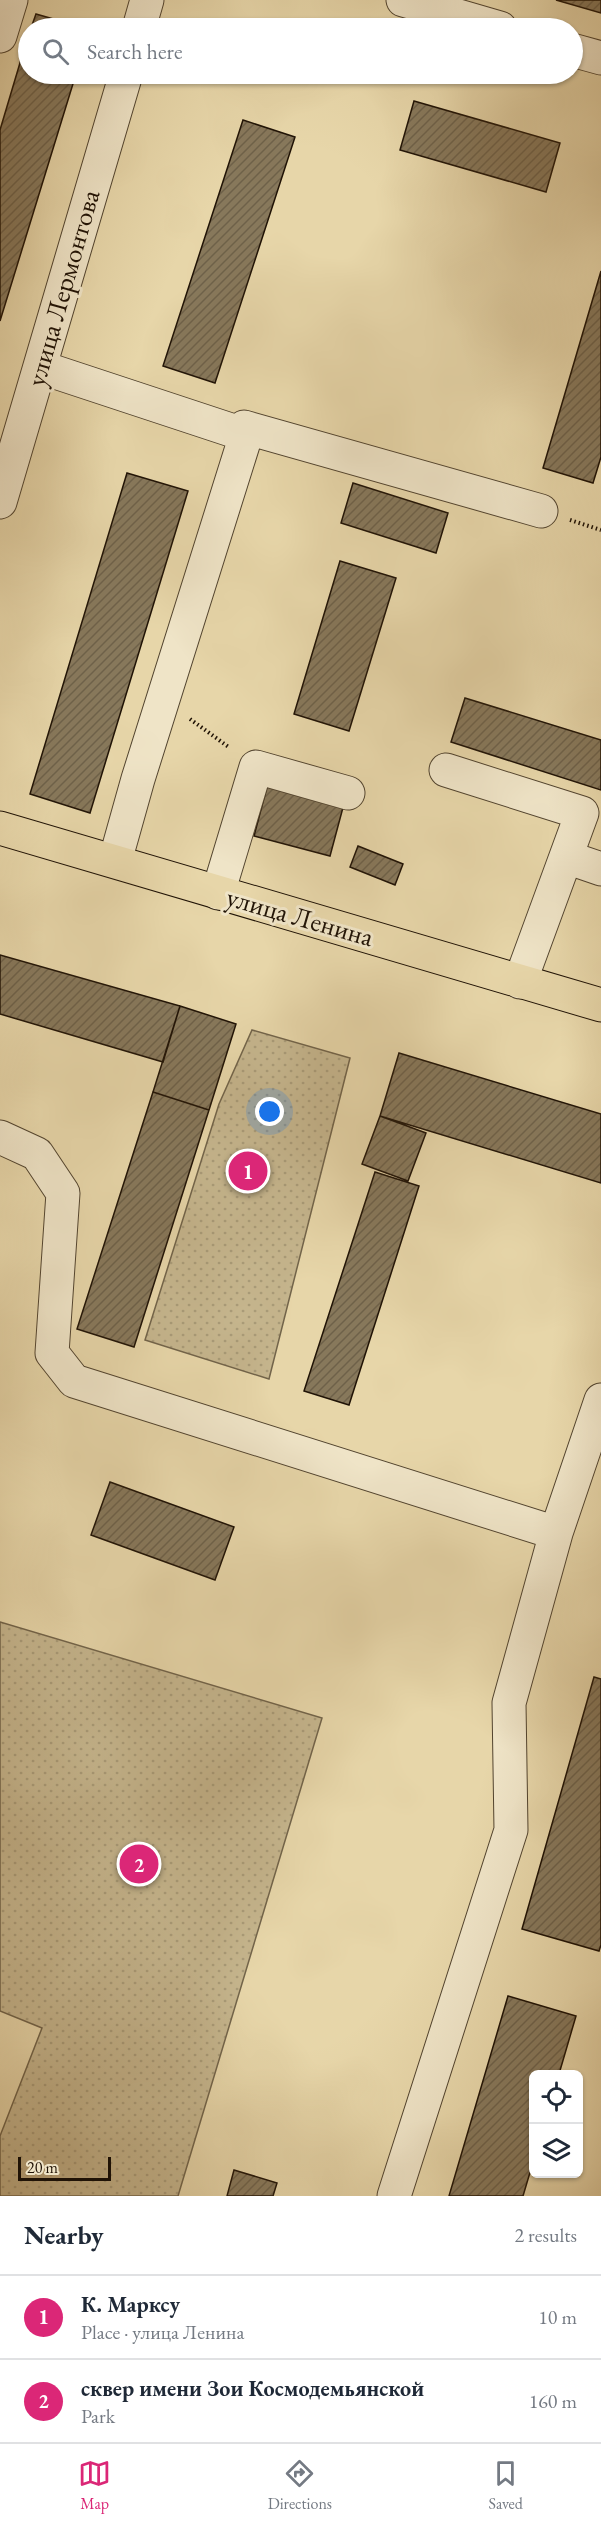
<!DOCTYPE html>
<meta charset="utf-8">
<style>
body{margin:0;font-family:"EB Garamond",serif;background:#f2f2f3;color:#1f2937}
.controls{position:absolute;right:18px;bottom:18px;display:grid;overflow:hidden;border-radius:9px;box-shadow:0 2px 4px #0004}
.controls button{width:54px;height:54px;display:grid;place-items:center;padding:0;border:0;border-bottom:2px solid #e0e1e3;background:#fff;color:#1f2937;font:30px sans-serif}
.scale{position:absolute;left:18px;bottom:15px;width:93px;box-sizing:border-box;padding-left:6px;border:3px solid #201306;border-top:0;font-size:16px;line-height:21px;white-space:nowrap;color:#201306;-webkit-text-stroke:4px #efe4c7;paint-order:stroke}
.you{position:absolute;left:270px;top:1112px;width:21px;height:21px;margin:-15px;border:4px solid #fff;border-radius:50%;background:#1a73e8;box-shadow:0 0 0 9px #1a73e833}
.badge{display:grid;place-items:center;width:39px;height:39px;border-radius:50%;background:#db2777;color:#fff;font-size:20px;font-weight:700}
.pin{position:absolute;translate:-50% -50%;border:3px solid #fff;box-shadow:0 2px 6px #0006}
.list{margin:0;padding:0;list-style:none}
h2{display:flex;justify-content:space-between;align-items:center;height:78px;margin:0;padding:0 24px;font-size:26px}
h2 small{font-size:20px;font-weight:400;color:#747a83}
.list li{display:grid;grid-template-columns:39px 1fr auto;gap:18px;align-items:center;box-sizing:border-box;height:84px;padding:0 24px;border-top:2px solid #e0e1e3}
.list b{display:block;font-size:22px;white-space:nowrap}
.list p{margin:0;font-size:20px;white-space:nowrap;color:#747a83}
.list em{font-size:20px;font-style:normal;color:#747a83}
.icon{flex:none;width:33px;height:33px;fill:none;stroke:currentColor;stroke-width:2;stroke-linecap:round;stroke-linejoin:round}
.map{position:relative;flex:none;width:601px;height:2196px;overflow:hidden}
.search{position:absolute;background:#fff;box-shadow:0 2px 4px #0004;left:18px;right:18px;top:18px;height:66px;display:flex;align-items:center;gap:15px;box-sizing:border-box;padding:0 21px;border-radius:33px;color:#747a83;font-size:22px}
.sheet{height:246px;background:#fff}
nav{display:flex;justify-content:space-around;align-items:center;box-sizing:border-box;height:84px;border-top:2px solid #e0e1e3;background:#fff;font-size:16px;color:#747a83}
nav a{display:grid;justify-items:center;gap:3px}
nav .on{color:#db2777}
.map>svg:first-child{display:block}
</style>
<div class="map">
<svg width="601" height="2196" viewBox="0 0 601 2196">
<defs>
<pattern id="park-dots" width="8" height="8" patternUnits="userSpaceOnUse" patternTransform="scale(1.5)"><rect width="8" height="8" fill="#c5b58d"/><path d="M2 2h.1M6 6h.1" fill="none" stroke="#a99b78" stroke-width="1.8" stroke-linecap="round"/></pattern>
<pattern id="building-hatch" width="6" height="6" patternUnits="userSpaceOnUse" patternTransform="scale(1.5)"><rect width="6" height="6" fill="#87785b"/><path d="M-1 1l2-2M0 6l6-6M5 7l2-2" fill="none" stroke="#6e6149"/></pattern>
</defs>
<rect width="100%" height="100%" fill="#e7d6a9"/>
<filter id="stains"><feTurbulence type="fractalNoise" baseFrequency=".00333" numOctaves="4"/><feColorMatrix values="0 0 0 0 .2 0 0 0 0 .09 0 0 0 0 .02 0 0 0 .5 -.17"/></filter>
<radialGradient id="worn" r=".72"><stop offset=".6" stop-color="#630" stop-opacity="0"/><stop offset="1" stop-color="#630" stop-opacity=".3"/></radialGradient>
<path fill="url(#park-dots)" stroke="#72644a" stroke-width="1.5" d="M 252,1030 L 350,1058 L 269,1379 L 145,1340 L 219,1104 Z
M 0,1622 L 322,1718 L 178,2196 L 0,2196 L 0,2136 L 42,2028 L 0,2011 Z"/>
<path fill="url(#building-hatch)" stroke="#201306" stroke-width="1.5" d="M 556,0 L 601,0 L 601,13 Z
M 36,14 L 85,28 L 31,28 Z
M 28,36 L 28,74 L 76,74 L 0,321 L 0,130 Z
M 414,101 L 560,143 L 546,192 L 400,150 Z
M 243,120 L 295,137 L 215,383 L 163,366 Z
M 601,271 L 601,457 L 593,483 L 543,468 Z
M 127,473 L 188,491 L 90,813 L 30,794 Z
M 353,483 L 448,513 L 436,553 L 341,523 Z
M 340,561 L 396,578 L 349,731 L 294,714 Z
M 465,698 L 601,740 L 601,790 L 451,742 Z
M 269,779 L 345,800 L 330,856 L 254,836 Z
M 358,846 L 403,864 L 395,885 L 350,867 Z
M 0,955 L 180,1006 L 163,1062 L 0,1014 Z
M 180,1006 L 236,1024 L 209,1110 L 153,1092 Z
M 399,1053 L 601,1114 L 601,1183 L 380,1116 Z
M 153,1092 L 209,1110 L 134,1347 L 77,1329 Z
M 380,1116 L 426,1133 L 408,1181 L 362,1164 Z
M 375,1172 L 419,1186 L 349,1405 L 304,1391 Z
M 110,1482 L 234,1527 L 215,1580 L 91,1535 Z
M 594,1677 L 601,1679 L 601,1945 L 599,1951 L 522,1929 Z
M 508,1996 L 576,2016 L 559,2074 L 534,2074 L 534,2159 L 523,2196 L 449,2196 Z
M 234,2170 L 277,2183 L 273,2196 L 227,2196 Z"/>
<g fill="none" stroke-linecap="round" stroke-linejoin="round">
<defs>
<path id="minor" d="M 403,0 L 500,28
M 139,28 L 147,0
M 0,36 L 11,0
M 572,50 L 601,58
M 40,367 L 246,435 L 244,427 L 541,511
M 0,502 L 126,74
M 446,770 L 582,813 L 520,982
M 566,857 L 601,869
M 115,861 L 138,779 L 246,435
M 218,893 L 256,767 L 348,793
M 0,1137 L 37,1154 L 63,1193 L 52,1353 L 74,1381 L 556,1533
M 394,2196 L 511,1830 L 509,1703 L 556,1533 L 601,1400"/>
<path id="major" d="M 0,828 L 601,1005"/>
</defs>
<use href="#minor" stroke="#52442f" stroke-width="35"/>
<use href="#major" stroke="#201306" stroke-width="35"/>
<path stroke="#201306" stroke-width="4" stroke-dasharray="1.5 3" stroke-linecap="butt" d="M 570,520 L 601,530
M 190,719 L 230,748"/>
<use href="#minor" stroke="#efe4c7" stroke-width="33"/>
<use href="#major" stroke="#e7d6a9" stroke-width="33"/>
</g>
<g text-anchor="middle" stroke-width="6" stroke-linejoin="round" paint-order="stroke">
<g font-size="27" fill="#201306" stroke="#efe4c7">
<text transform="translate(63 288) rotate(-74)" y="9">улица Лермонтова</text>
<text transform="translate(300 917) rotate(16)" y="9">улица Ленина</text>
</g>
</g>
<rect width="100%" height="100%" filter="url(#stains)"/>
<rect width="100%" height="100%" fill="url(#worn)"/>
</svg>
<div class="controls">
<button><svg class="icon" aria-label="locate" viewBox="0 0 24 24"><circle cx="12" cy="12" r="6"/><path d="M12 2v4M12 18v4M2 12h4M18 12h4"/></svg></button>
<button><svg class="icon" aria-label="layers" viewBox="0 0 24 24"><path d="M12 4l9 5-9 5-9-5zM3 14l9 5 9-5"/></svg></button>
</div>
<div class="scale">20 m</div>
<div class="you"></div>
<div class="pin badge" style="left:248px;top:1171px">1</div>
<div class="pin badge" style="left:139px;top:1864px">2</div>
<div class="search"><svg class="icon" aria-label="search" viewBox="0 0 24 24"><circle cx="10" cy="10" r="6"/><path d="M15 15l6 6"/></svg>Search here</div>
</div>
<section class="sheet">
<h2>Nearby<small>2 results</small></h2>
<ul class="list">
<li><span class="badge">1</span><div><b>К. Марксу</b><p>Place · улица Ленина</p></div><em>10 m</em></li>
<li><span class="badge">2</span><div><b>сквер имени Зои Космодемьянской</b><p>Park</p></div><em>160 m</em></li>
</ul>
</section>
<nav>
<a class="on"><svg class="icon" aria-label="map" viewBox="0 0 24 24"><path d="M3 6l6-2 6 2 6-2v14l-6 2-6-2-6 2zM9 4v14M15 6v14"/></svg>Map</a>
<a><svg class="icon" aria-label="directions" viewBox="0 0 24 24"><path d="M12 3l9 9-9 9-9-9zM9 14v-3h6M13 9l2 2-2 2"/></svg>Directions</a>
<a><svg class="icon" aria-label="saved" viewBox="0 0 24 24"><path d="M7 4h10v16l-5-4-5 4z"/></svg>Saved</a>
</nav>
